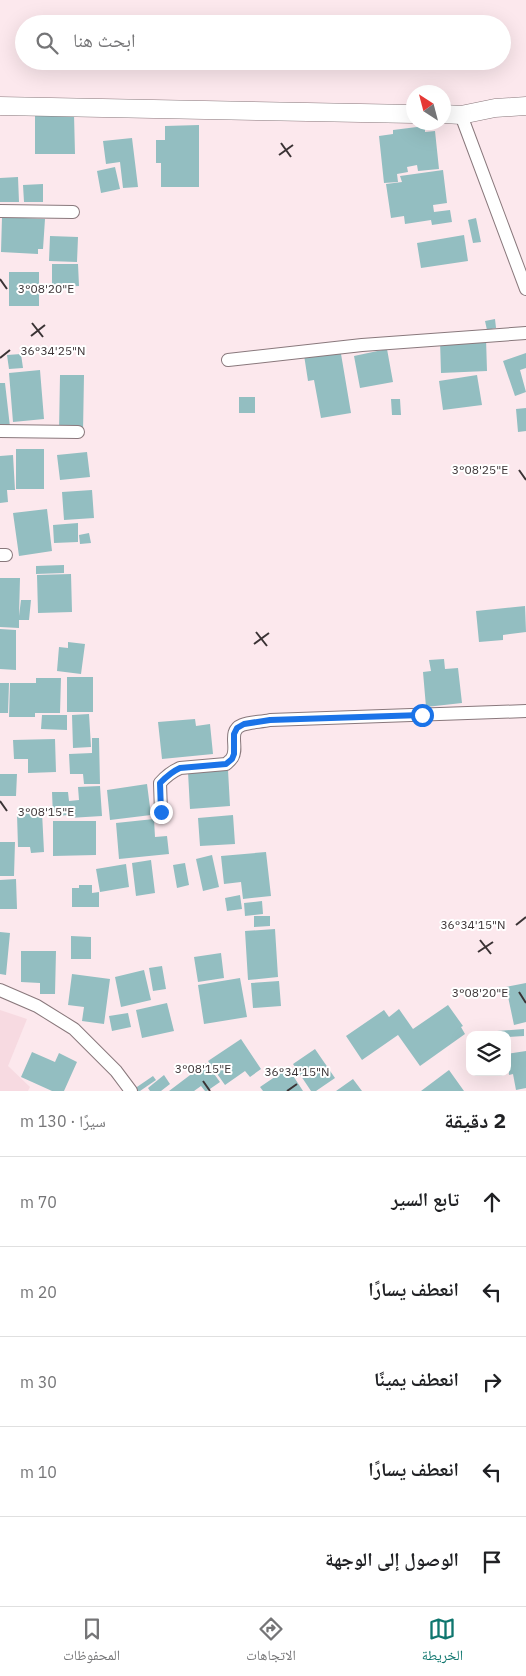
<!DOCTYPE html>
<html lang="ar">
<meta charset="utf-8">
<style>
body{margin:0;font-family:"IBM Plex Sans","Noto Naskh Arabic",sans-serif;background:#f2f2f2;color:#202124;direction:rtl}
.controls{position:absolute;right:15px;bottom:15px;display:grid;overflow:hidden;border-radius:10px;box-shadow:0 5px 20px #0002}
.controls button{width:45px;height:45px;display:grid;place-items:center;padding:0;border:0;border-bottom:1px solid #e0e0e0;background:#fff;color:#202124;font:25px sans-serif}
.compass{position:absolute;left:406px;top:85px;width:45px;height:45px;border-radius:50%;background:#fff;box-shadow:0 5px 20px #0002;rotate:324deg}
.stop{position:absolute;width:15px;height:15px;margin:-11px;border:4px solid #1a73e8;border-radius:50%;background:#fff}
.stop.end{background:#1a73e8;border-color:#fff;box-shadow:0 1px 5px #0008}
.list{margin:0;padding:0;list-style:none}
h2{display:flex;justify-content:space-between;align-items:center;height:65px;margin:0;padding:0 20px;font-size:21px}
h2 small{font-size:16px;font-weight:400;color:#757577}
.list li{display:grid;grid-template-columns:32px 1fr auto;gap:15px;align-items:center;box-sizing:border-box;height:90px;padding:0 20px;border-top:1px solid #e0e0e0}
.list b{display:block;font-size:19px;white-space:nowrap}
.list em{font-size:16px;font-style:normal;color:#757577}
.icon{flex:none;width:28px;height:28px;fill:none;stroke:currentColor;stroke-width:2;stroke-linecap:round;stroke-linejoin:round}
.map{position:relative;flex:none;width:526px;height:1091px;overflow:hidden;direction:ltr}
.search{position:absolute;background:#fff;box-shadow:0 5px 20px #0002;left:15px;right:15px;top:15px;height:55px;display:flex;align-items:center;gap:12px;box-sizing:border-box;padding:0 18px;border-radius:28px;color:#757577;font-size:19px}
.sheet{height:515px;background:#fff}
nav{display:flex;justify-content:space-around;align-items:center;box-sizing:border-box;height:70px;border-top:1px solid #e0e0e0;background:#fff;font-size:14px;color:#757577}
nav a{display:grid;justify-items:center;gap:2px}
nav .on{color:#0f766e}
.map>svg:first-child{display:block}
</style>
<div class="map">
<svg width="526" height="1091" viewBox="0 0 526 1091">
<rect width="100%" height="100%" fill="#fce8ed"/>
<path fill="#f7dae1" d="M 0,1010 L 27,1019 L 8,1066 L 30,1087 L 28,1091 L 0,1091 Z"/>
<path fill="#93bec1" d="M 35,114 L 74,114 L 75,154 L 35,154 Z
M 199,125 L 199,187 L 161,187 L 161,163 L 156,163 L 156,140 L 165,140 L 165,126 Z
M 425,126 L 425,132 L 435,131 L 439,169 L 418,171 L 417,165 L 407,167 L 408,172 L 397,174 L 398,182 L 384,183 L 379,136 L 393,134 L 393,130 Z
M 132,138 L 138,187 L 123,188 L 120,162 L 106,164 L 103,141 Z
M 115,167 L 120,189 L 101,193 L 97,171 Z
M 443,170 L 447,203 L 433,205 L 434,212 L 450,210 L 452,222 L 432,225 L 431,220 L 405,224 L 404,216 L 391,218 L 386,184 L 402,182 L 400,176 Z
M 18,177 L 19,202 L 0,202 L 0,178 Z
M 43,184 L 43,202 L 24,202 L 23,185 Z
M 2,217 L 45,219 L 43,249 L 38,249 L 38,254 L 1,252 Z
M 476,218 L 481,242 L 473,243 L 468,220 Z
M 464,235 L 468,261 L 421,268 L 417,243 Z
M 50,236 L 78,237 L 77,262 L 49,261 Z
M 52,264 L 78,264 L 79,286 L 52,287 Z
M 9,272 L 39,272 L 39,306 L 9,306 Z
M 495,319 L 496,328 L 487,330 L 485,321 Z
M 486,338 L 487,371 L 441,373 L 440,340 Z
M 340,348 L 351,413 L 321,418 L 314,380 L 308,381 L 304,355 Z
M 387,349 L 393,382 L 360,388 L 354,356 Z
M 526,353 L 526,368 L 520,370 L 526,392 L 515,396 L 503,361 Z
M 21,354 L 23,368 L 9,369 L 7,355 Z
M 40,370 L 44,419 L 13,422 L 9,373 Z
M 60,375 L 84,375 L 83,432 L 59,432 Z
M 477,375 L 482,405 L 443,410 L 439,381 Z
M 0,383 L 5,383 L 10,427 L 0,428 Z
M 239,397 L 255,397 L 255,413 L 239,413 Z
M 391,399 L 400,399 L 401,415 L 392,415 Z
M 526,408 L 526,431 L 518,432 L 516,409 Z
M 16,449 L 44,449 L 44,489 L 16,489 Z
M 87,452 L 90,477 L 60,480 L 57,455 Z
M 13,455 L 15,490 L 7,490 L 8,502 L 0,503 L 0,456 Z
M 92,490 L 94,518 L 64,520 L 62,492 Z
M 47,509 L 52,551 L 19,556 L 13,513 Z
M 78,523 L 78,542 L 54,543 L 53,525 Z
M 89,533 L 91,543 L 80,544 L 79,535 Z
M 64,565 L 64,573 L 36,574 L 36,566 Z
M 71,574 L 72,612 L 38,613 L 37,575 Z
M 0,578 L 20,578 L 19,616 L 21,600 L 31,600 L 29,620 L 19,620 L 19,628 L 0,627 Z
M 525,606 L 526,632 L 503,635 L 503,640 L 479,642 L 476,611 Z
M 0,629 L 16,630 L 16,670 L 0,669 Z
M 68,642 L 85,644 L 81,674 L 57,671 L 59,647 L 68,648 Z
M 444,659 L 445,669 L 458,668 L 462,703 L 426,707 L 423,672 L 431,671 L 429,660 Z
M 67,677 L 93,677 L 93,712 L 67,712 Z
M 36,678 L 61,678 L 60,713 L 35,713 L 35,717 L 9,717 L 10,683 L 36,683 Z
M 0,683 L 9,683 L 8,713 L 0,713 Z
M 89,714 L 91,747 L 73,748 L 72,715 Z
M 42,715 L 67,715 L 67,730 L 41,729 Z
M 195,719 L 196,726 L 210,724 L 213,754 L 162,759 L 158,722 Z
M 92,738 L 99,738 L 100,784 L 84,784 L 83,774 L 70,774 L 69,754 L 92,753 Z
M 55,739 L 56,772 L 28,773 L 28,759 L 14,759 L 13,740 Z
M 228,770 L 230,806 L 190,809 L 188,772 Z
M 0,774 L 17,774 L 16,796 L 0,796 Z
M 147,784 L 151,815 L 110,820 L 107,790 Z
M 100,786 L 102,816 L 69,818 L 70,815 L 53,816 L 52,792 L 68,792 L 69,801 L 79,800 L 78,787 Z
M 42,812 L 44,852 L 31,853 L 30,847 L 18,847 L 17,814 Z
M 233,815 L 235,844 L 200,846 L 198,818 Z
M 154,819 L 155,837 L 167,836 L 169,854 L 119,859 L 116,823 Z
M 53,821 L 96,821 L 96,855 L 53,856 Z
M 0,842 L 15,842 L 14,876 L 0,876 Z
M 266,852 L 271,896 L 243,899 L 241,882 L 224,884 L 221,856 Z
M 212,855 L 219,887 L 203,891 L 196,859 Z
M 151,860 L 155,893 L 136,896 L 132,863 Z
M 185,863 L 189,885 L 177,888 L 173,865 Z
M 126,864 L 129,887 L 100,892 L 96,869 Z
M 16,879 L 17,909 L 0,909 L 0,880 Z
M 79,885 L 92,885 L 92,893 L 99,892 L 99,907 L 72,907 L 72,888 L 79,888 Z
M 240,895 L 242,909 L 227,911 L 225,898 Z
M 262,901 L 263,914 L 245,916 L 244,903 Z
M 254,916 L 270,916 L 270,926 L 254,927 Z
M 275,929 L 278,977 L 248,980 L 245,931 Z
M 0,932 L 10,933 L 6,975 L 0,974 Z
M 71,936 L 91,937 L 91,959 L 71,959 Z
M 21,951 L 56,951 L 55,994 L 40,994 L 40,983 L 21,982 Z
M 221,953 L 224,978 L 198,982 L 194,957 Z
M 162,966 L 166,989 L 153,991 L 149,968 Z
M 144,970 L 151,1000 L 121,1007 L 115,977 Z
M 72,974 L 110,979 L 104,1024 L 82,1021 L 84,1007 L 68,1005 Z
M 240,978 L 247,1017 L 204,1024 L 198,985 Z
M 279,981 L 281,1006 L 253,1008 L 251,983 Z
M 526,983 L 526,1022 L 514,1025 L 506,987 Z
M 167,1003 L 174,1031 L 142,1038 L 136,1010 Z
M 448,1005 L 463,1026 L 461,1027 L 465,1034 L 420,1066 L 398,1035 L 362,1060 L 346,1036 L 384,1010 L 389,1017 L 399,1009 L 413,1029 Z
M 128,1013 L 131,1027 L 112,1031 L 109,1016 Z
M 524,1029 L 524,1036 L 507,1037 L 507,1035 L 497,1035 L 497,1031 Z
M 241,1039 L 261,1069 L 250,1077 L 245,1071 L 225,1085 L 208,1061 Z
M 315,1049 L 335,1078 L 316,1091 L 311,1091 L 293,1064 Z
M 526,1051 L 526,1088 L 516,1090 L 513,1074 L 509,1075 L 507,1054 Z
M 32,1052 L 55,1062 L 59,1053 L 77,1062 L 64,1091 L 52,1091 L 21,1077 Z
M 206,1063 L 220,1082 L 207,1091 L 205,1091 L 201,1086 L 194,1091 L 169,1091 Z
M 288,1068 L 303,1091 L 263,1091 L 260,1087 Z
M 449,1070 L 464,1091 L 421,1091 Z
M 164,1075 L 170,1084 L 161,1091 L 150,1091 L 148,1088 Z
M 153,1076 L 156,1080 L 140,1091 L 135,1091 L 134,1089 Z
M 353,1079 L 362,1091 L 336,1091 Z"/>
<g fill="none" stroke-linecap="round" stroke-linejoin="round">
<defs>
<path id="street" d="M 461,115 L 526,289
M 0,211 L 73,212
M 228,360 L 362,345 L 526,333
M 0,431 L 78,432
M 0,555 L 6,555
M 161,812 L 160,783 C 166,776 171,772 180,768 L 226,764 C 227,763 232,759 232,758 C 239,748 227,731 242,725 C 250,722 261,722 270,720 L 526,711
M 0,990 L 37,1006 L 74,1029 L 116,1071 L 131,1091"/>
<path id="secondary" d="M 0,106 L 414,114
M 444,114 L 461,115 L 495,108 L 526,106"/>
</defs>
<use href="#street" stroke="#89787c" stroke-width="14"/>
<use href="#secondary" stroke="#89787c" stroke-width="19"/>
<use href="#street" stroke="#fff" stroke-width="12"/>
<use href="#secondary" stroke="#fff" stroke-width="18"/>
</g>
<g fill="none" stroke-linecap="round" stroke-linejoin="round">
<path stroke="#1a73e8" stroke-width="6" d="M 161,812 L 160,783 C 166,777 171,772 180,768 L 226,764 L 232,759 L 234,754 L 234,734 L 237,728 L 244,724 L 270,720 L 422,715"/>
</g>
<path fill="none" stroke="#3b3335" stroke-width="2" d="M 281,143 L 291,157M 279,155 L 293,145M 0,279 L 7,289M 32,323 L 43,337M 31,336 L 45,325M 0,358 L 10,350M 519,470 L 526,480M 256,632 L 267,646M 254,644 L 269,633M 0,801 L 7,811M 516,925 L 526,917M 480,940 L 491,954M 478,952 L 493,942M 519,992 L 526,1003M 203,1081 L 210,1091M 287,1091 L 297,1084"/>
<g font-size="12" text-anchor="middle" fill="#3b3335" stroke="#fff" stroke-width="4" stroke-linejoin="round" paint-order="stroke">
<text x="46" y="293">3°08'20"E</text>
<text x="53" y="355">36°34'25"N</text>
<text x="480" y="474">3°08'25"E</text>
<text x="46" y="816">3°08'15"E</text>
<text x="473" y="929">36°34'15"N</text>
<text x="480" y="997">3°08'20"E</text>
<text x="203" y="1073">3°08'15"E</text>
<text x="297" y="1076">36°34'15"N</text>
</g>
</svg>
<div class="controls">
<button><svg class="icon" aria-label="layers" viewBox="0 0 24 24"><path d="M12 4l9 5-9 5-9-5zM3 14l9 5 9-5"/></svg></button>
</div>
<svg class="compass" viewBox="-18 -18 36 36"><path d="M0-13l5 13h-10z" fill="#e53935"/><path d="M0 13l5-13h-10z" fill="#757577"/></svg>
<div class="stop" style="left:422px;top:715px"></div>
<div class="stop end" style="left:161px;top:812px"></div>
<div class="search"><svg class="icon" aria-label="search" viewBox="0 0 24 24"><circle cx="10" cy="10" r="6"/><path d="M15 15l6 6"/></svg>ابحث هنا</div>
</div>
<section class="sheet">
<h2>2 دقيقة<small>سيرًا · 130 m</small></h2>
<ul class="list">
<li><svg class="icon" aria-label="ahead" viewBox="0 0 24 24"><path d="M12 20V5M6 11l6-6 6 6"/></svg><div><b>تابع السير</b></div><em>70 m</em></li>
<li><svg class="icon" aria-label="left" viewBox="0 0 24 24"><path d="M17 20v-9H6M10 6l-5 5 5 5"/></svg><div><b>انعطف يسارًا</b></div><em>20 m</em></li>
<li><svg class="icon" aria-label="right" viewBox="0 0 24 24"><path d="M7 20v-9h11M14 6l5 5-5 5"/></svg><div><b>انعطف يمينًا</b></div><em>30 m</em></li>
<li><svg class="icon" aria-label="left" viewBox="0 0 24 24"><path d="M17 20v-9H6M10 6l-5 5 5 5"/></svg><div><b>انعطف يسارًا</b></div><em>10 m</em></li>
<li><svg class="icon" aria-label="arrive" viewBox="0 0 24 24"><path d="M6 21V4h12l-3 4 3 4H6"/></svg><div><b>الوصول إلى الوجهة</b></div></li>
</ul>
</section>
<nav>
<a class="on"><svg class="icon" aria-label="map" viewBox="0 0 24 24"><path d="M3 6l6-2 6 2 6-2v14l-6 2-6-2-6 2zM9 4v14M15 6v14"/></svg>الخريطة</a>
<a><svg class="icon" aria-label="directions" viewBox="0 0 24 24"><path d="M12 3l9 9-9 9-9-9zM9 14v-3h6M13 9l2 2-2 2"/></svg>الاتجاهات</a>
<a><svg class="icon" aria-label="saved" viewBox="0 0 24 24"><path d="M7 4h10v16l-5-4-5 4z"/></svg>المحفوظات</a>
</nav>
